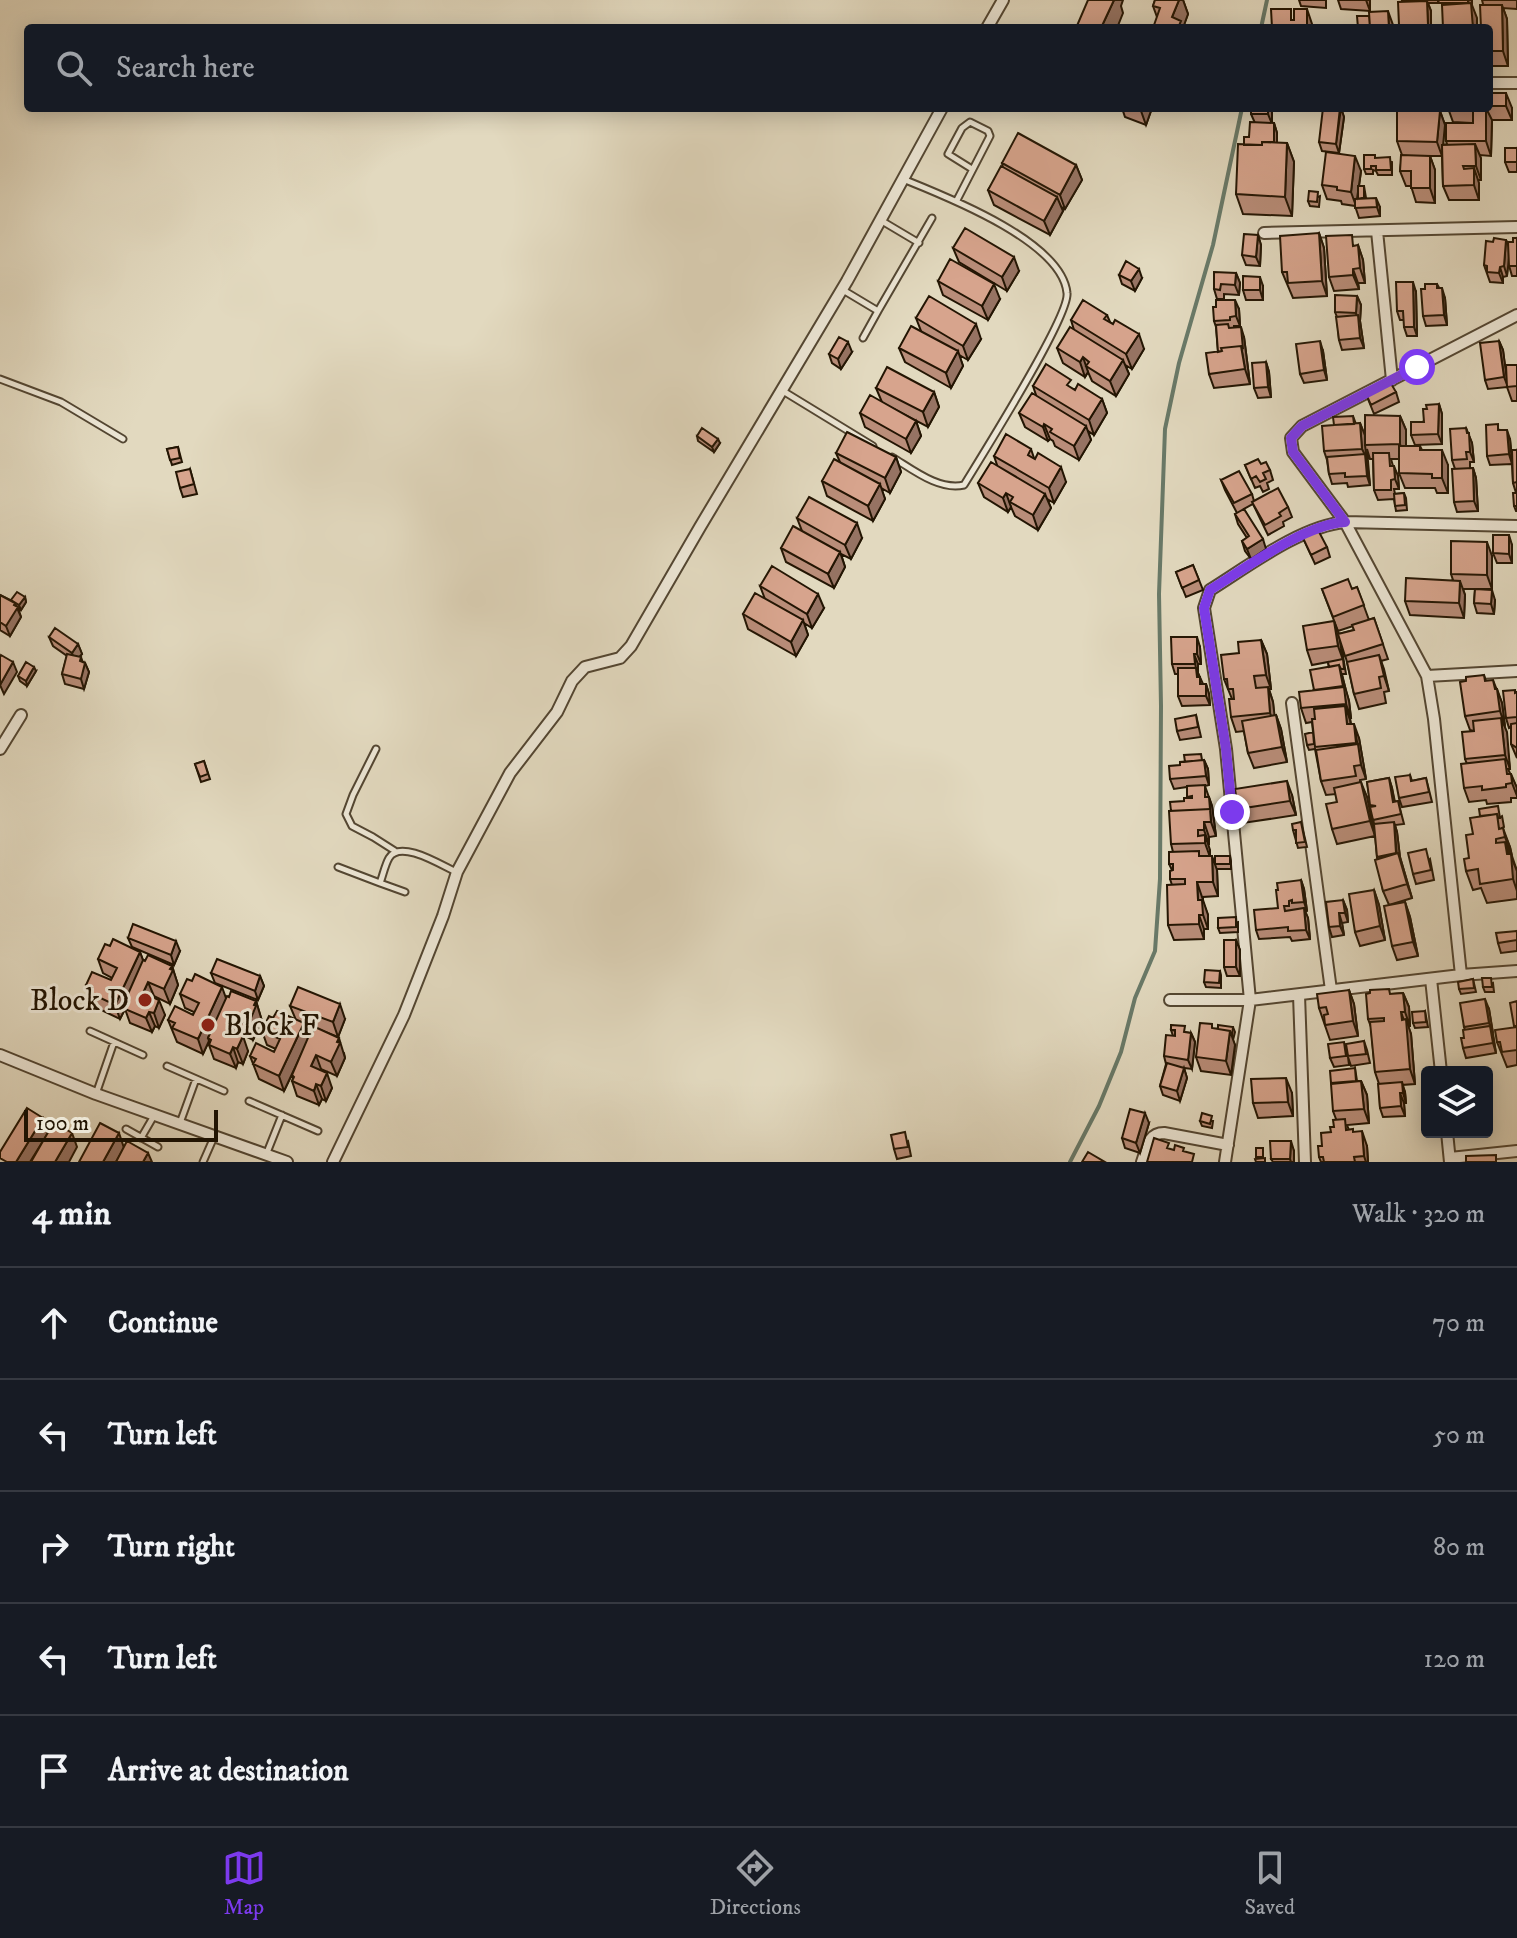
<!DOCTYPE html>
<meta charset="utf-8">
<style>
body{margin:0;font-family:"IM FELL DW Pica",serif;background:#20242c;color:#f1f3f6}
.controls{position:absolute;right:24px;bottom:24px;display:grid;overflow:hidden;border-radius:8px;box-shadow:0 4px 20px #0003}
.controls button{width:72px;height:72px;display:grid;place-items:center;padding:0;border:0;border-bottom:2px solid #363941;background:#171b24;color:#f1f3f6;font:40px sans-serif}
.scale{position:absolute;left:24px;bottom:20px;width:194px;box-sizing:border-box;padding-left:8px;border:4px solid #231503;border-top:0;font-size:22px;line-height:28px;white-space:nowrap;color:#231503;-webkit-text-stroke:6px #ece6d5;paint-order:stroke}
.stop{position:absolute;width:24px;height:24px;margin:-18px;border:6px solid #7c3aed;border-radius:50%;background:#fff}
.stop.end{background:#7c3aed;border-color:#fff;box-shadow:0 2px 8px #0008}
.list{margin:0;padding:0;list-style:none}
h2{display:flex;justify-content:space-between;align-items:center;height:104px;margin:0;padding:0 32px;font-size:34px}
h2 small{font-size:26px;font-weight:400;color:#9ea1a6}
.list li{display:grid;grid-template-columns:52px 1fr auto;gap:24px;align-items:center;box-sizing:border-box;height:112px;padding:0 32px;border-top:2px solid #363941}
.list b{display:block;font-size:30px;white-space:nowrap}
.list em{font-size:26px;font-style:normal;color:#9ea1a6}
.icon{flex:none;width:44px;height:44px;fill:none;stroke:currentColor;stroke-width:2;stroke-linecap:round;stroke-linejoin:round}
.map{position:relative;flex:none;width:1517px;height:1162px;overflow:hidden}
.search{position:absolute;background:#171b24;box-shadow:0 4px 20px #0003;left:24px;right:24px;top:24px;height:88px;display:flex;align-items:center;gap:20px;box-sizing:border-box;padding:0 28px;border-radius:8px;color:#9ea1a6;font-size:30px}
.sheet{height:664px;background:#171b24}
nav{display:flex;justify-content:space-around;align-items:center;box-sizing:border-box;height:112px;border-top:2px solid #363941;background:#171b24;font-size:22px;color:#9ea1a6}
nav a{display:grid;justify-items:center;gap:4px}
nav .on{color:#7c3aed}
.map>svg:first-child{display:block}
</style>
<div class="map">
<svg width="1517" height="1162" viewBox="0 0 1517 1162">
<rect width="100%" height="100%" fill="#e2d9bf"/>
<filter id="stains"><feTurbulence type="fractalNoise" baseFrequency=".0025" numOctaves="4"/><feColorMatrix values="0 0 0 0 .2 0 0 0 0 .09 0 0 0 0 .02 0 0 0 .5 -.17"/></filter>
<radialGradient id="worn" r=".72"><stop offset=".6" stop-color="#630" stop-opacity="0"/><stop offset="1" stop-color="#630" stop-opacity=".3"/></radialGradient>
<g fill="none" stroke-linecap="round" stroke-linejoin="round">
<path stroke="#687968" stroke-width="4" d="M 1261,28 L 1267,0
M 1070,1162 L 1099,1106 L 1121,1052 L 1135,998 L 1155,951 L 1160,879 L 1161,706 L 1159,594 L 1165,429 L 1179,363 L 1213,245 L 1242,108"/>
<defs>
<path id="lane" d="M 957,200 L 990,136 L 988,131 L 970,122 L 962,128 L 948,154 L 972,169
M 882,221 L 919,243
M 843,290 L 878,311 L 863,338
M 878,311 L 932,218
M 0,379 L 61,402 L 123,439
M 783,391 L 873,446
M 892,457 C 912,469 939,491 964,485 C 981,457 1070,316 1067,293 C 1062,241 945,196 903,179
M 376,749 L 353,795 L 346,814 L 352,826 L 373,837 L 395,851
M 338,867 L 380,883
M 405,892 L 380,883 C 383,875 385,865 389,858 C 400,839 441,865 456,872
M 90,1031 L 143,1055
M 167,1066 L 224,1091
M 96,1094 L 114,1042
M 249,1101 L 318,1131
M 180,1123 L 196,1079
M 126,1129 L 158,1147
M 141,1138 L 155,1114
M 266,1155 L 282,1115
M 203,1162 L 214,1137"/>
<path id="street" d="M 987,28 L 1003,0
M 1489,83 L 1517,83
M 1377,231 L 1392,380
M 1264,233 L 1517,227
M 1427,676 L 1517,671
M 1292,703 L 1331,990
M 0,749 L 21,715
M 1461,975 L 1434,719 L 1427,676 L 1345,522 L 1293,452 L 1291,438 L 1302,426 L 1517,315
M 1431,979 L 1441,1072
M 1299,995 L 1305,1162
M 1170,1000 L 1250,1000 L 1461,975 L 1517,971
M 0,1055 L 96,1094 L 287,1162
M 1447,1132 L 1450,1162
M 1450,1158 L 1517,1151
M 333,1162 L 404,1015 L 443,916 L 457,872 L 510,773 L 557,712 L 572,681 L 585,667 L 620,658 L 631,646 L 700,527 L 847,281 L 942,108
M 1142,1162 C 1147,1148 1148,1133 1164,1133 L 1228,1145
M 1225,1162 L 1250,1000 L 1226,749 L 1204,608 L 1210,590 C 1247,567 1301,526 1345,522 L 1517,526"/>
</defs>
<use href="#lane" stroke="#534632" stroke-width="9"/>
<use href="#street" stroke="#534632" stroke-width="14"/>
<use href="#lane" stroke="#ece6d5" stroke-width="5"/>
<use href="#street" stroke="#ece6d5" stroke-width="10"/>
</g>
<path fill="#b98d79" stroke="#231503" stroke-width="2" fill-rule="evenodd" d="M 1155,0 L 1183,0 L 1188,14 L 1183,27 L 1157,17 L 1153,6 Z
M 1299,0 L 1326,0 L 1326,8 L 1301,6 Z
M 1338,0 L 1370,0 L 1370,11 L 1341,9 Z
M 1402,0 L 1417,0 L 1417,1 L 1422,1 L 1422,0 L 1438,0 L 1438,3 L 1428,3 L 1431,11 L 1431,28 L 1400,28 L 1399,25 Z
M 1482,0 L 1517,0 L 1517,9 L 1503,8 L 1507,19 L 1508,66 L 1489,66 L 1489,28 Z
M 1489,93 L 1512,108 L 1512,120 L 1492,120 L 1491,156 L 1480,155 L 1481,180 L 1478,180 L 1479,200 L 1449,200 L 1443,186 L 1442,156 L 1430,156 L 1435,170 L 1435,203 L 1416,202 L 1411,186 L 1406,186 L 1400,171 L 1402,155 L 1397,141 L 1429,110 L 1440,111 L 1445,125 L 1443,145 L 1447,144 L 1446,141 L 1473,123 L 1453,122 L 1448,108 L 1489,108 Z
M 1122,108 L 1152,108 L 1146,125 L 1125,117 Z
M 1251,108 L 1272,108 L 1272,123 L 1274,123 L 1277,133 L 1277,143 L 1287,143 L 1294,162 L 1292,216 L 1243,214 L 1236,194 L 1249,137 L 1255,123 L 1251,114 Z
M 1341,108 L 1344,117 L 1339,153 L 1322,151 L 1319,142 Z
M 1517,148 L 1517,172 L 1509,172 L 1505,162 Z
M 1375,158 L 1392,162 L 1392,175 L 1378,175 L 1376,171 L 1373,170 L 1373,174 L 1366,174 L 1364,169 Z
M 1002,163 L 1076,165 L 1082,180 L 1065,209 L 1061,207 L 1063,211 L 1050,235 L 994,205 L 988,190 L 1003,168 Z
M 1361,171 L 1359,186 L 1364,186 L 1366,198 L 1380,207 L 1380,216 L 1359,218 L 1355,206 L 1342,204 L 1341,201 L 1327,199 L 1322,185 Z
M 1320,196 L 1319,207 L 1310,206 L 1308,201 Z
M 1319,233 L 1324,248 L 1327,296 L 1293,298 L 1282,272 Z
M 1258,235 L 1261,245 L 1260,266 L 1246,265 L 1242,255 Z
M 1517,238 L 1517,276 L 1512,276 L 1508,262 L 1507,276 L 1503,277 L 1503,283 L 1490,282 L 1484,265 L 1493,242 L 1506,240 L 1508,245 L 1513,242 Z
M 1358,245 L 1363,260 L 1365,283 L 1358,283 L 1359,289 L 1334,291 L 1329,277 Z
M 953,248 L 1019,271 L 1007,291 L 959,262 Z
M 1236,273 L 1240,283 L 1239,295 L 1224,294 L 1224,299 L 1217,299 L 1214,289 Z
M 1119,275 L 1142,278 L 1135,291 L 1122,284 Z
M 938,281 L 1000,299 L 988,320 L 943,295 Z
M 1437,284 L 1445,298 L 1447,325 L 1426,326 L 1423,316 L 1425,289 Z
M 1263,286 L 1263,300 L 1246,300 L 1243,290 Z
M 1416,292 L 1417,336 L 1407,336 L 1404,327 L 1404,320 L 1400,320 L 1397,311 Z
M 1357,296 L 1361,305 L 1360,321 L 1364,348 L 1342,350 L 1339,340 L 1337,317 L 1335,312 Z
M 1239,309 L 1240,326 L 1234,326 L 1234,328 L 1244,337 L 1250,384 L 1214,388 L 1209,374 L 1218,352 L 1216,327 L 1214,321 Z
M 1107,315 L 1110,322 L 1144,349 L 1132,369 L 1125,365 L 1129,374 L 1116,396 L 1092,381 L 1088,372 L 1085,377 L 1063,363 L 1057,348 L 1074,330 L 1071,320 Z
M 916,318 L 981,339 L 968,360 L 959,355 L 963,366 L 951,388 L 905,362 L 899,348 L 921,331 Z
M 1499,341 L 1503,350 L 1507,384 L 1517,365 L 1517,401 L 1512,401 L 1507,387 L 1488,389 L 1485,380 Z
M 1323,351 L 1327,380 L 1304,383 L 1300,374 Z
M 852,352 L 841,369 L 832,363 L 829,354 Z
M 1266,362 L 1269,372 L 1271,397 L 1258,398 L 1254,388 Z
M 1033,386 L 1074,389 L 1102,399 L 1107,413 L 1094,435 L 1088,431 L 1091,440 L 1079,460 L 1055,446 L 1053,441 L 1050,439 L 1048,441 L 1025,427 L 1019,413 L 1036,395 Z
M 876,388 L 934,392 L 939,407 L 928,427 L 888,406 L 916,421 L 921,436 L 911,453 L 865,427 L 860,413 L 882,402 Z
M 1396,392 L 1399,402 L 1374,414 L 1366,394 Z
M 1439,404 L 1442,414 L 1442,444 L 1415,445 L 1411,435 Z
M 1353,416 L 1356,424 L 1360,423 L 1365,436 L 1400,416 L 1406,430 L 1406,446 L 1420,446 L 1422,450 L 1448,465 L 1448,493 L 1437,493 L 1435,488 L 1405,488 L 1399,473 L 1399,459 L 1391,459 L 1393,466 L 1398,476 L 1399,489 L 1394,489 L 1395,494 L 1404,493 L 1406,498 L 1407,510 L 1396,511 L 1394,499 L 1378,500 L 1374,490 L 1373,459 L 1370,459 L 1367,449 L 1370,485 L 1348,487 L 1347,483 L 1332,484 L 1329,474 L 1327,460 L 1324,451 L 1334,425 Z
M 1466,428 L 1472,443 L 1474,462 L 1470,462 L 1470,468 L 1473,468 L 1476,478 L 1478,511 L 1457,512 L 1454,502 L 1455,469 L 1452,460 Z
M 1500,430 L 1510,439 L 1512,458 L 1517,450 L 1517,511 L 1516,511 L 1514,506 L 1516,493 L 1513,483 L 1512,464 L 1490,465 L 1487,456 Z
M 697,436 L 720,443 L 714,452 L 698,441 Z
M 178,447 L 182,462 L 172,465 L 167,449 Z
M 1031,449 L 1034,458 L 1066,482 L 1054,503 L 1047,499 L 1051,508 L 1038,530 L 1015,516 L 1011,507 L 1008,512 L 984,497 L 978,483 L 997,465 L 994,456 Z
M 836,453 L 896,457 L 901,472 L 890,493 L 881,488 L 885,499 L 873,521 L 827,496 L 822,481 L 840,462 Z
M 1261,464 L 1270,470 L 1273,480 L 1267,483 L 1269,489 L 1263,492 L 1260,486 L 1255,488 L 1245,465 Z
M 190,469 L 197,494 L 183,497 L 180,488 Z
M 1221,480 L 1252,494 L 1254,501 L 1288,507 L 1292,517 L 1283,522 L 1284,526 L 1268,535 L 1253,504 L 1244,509 L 1266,549 L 1251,559 L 1245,551 L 1242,541 L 1247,538 L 1238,524 L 1235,514 L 1237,513 L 1225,490 Z
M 797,518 L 862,538 L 851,559 L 841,554 L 845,567 L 834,588 L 786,562 L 781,548 L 802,531 Z
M 1303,538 L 1327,547 L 1330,557 L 1315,564 Z
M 1512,545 L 1512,563 L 1497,563 L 1493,553 Z
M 1492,556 L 1492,589 L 1475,589 L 1495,600 L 1494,614 L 1477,613 L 1474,603 L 1475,589 L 1463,589 L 1465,595 L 1464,618 L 1410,615 L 1405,601 L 1453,580 L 1451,574 Z
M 1193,565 L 1203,590 L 1186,597 L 1176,572 Z
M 760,586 L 824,608 L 812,628 L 804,623 L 808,635 L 796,656 L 748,629 L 743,614 L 765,599 Z
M 1357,587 L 1369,620 L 1374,618 L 1388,659 L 1381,661 L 1389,691 L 1384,692 L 1386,703 L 1359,709 L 1354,694 L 1347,662 L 1340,638 L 1346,674 L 1342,674 L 1346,691 L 1349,701 L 1351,718 L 1350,718 L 1351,724 L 1359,738 L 1366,779 L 1360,780 L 1360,783 L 1367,797 L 1375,836 L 1337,844 L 1332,829 L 1337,802 L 1336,794 L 1326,795 L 1321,781 L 1315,749 L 1309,750 L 1307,745 L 1313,732 L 1312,722 L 1306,723 L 1301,708 L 1329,667 L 1328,662 L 1312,665 L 1307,650 L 1334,621 L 1339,634 L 1354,630 L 1353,626 L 1338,631 L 1322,589 L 1352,589 Z
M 0,595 L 12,601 L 25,597 L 26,602 L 21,610 L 18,608 L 21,617 L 10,636 L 0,630 Z
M 49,637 L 78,644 L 82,654 L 79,657 L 83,662 L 85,663 L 89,672 L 84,689 L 65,684 L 62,674 L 67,656 L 53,646 Z
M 1261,640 L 1267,654 L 1271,689 L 1269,689 L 1273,702 L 1274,715 L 1276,715 L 1281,729 L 1287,762 L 1254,768 L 1248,753 L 1244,731 L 1236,732 L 1231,717 L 1232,699 L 1224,679 L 1239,653 Z
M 1200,647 L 1201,664 L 1198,664 L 1198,673 L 1203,684 L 1206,684 L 1209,694 L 1210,705 L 1182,706 L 1178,696 L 1178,674 L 1175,674 L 1172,664 Z
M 36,671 L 27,686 L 20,681 L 18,676 Z
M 1484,675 L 1486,681 L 1497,689 L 1502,703 L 1510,769 L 1508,769 L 1517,788 L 1517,798 L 1511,798 L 1511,802 L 1487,804 L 1486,800 L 1469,802 L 1464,788 L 1467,764 L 1465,759 L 1474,731 L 1470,730 L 1465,716 L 1466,681 Z
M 1516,692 L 1517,692 L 1517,758 L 1511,744 L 1511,727 L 1509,728 L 1506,718 Z
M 1196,715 L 1201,737 L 1180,740 L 1177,731 Z
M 1204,760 L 1208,769 L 1209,785 L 1205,786 L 1212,806 L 1216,836 L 1209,837 L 1209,844 L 1208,844 L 1210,856 L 1215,863 L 1230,856 L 1231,861 L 1231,869 L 1217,869 L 1218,896 L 1203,897 L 1203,902 L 1208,915 L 1208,929 L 1204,929 L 1204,939 L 1174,940 L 1168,925 L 1172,885 L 1170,879 L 1172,870 L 1169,864 L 1173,852 L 1171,844 L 1171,811 L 1188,798 L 1187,787 L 1174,789 L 1170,779 L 1180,765 Z
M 204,761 L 210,779 L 201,782 L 195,764 Z
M 1410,775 L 1412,781 L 1426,778 L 1432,802 L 1402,807 L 1399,798 Z
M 1389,778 L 1392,788 L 1395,802 L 1398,801 L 1404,824 L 1395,825 L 1397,832 L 1400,857 L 1412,898 L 1389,905 L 1383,891 L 1377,857 L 1374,824 L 1367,782 Z
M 1292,795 L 1296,815 L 1243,823 L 1238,809 Z
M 1502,816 L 1504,827 L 1502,828 L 1510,847 L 1512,856 L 1517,871 L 1517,899 L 1487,903 L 1481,888 L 1473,890 L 1466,871 L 1469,858 L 1473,834 Z
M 1301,822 L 1307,847 L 1298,848 L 1293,830 Z
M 1430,859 L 1434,880 L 1416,884 L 1413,874 Z
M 1301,880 L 1304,889 L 1307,911 L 1305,912 L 1308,918 L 1310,939 L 1292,941 L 1290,937 L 1259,939 L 1256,930 L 1278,908 Z
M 1374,890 L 1379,905 L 1385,940 L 1360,946 L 1355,932 Z
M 1343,900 L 1347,910 L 1348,922 L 1342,923 L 1344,935 L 1332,937 L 1329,927 Z
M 1405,902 L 1410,917 L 1418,956 L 1397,960 L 1392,946 Z
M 1238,922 L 1238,932 L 1220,933 L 1218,928 Z
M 1517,931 L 1517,951 L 1501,953 L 1498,943 Z
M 128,938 L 180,951 L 174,965 L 132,947 Z
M 1236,940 L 1240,950 L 1240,976 L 1227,976 L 1224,967 Z
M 110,946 L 140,952 L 143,960 L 172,966 L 178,985 L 170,1004 L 154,996 L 153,998 L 165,1015 L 159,1028 L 155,1026 L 152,1032 L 130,1023 L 125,1009 L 120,1019 L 95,1007 L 91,999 L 86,985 L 111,980 L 112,978 L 103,973 L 98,959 Z
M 1220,971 L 1221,975 L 1221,988 L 1206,987 L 1204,982 Z
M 211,973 L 260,976 L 264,986 L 258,1000 L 215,983 Z
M 1473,979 L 1476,992 L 1461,994 L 1459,989 L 1466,981 Z
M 1493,983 L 1494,992 L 1485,992 L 1483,987 Z
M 1349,990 L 1354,1004 L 1358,1036 L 1330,1040 L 1319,1008 Z
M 1403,993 L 1409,1007 L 1410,1026 L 1408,1026 L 1411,1034 L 1415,1084 L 1402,1085 L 1405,1092 L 1406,1103 L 1404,1103 L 1405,1116 L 1383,1117 L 1380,1108 L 1379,1084 L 1375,1072 L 1371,1027 L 1368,1019 L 1391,994 Z
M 180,994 L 256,1001 L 262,1021 L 253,1040 L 237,1032 L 237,1034 L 248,1051 L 243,1064 L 238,1062 L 236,1068 L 214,1059 L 209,1045 L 209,1041 L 203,1054 L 177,1042 L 168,1020 L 193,1015 L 194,1012 L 185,1008 Z
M 1517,1001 L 1517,1065 L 1507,1067 L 1497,1042 L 1515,1027 Z
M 290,1006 L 345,1019 L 338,1037 L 315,1028 L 344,1053 L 345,1058 L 337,1076 L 321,1069 L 320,1071 L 332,1088 L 326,1101 L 322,1099 L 319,1105 L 297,1096 L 292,1081 L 293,1079 L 292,1075 L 297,1064 L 284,1091 L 259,1079 L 250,1056 L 274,1052 L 276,1049 L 267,1045 L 262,1031 L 273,1018 L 296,1020 ZM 301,1022 L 315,1027 L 312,1034 L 309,1037 Z
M 1489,1009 L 1496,1053 L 1466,1058 L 1463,1048 L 1465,1030 L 1464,1027 Z
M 1425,1011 L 1428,1027 L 1415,1028 L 1413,1023 Z
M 1233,1027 L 1235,1032 L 1233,1040 L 1235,1045 L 1231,1075 L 1201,1071 L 1196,1057 L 1214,1029 Z
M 1171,1030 L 1191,1033 L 1195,1042 L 1192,1069 L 1184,1068 L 1187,1078 L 1180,1101 L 1163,1095 L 1160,1086 L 1166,1064 L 1164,1056 L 1173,1036 Z
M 1364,1041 L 1367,1050 L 1370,1063 L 1351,1066 L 1348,1057 L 1349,1065 L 1334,1067 L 1330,1058 L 1347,1051 Z
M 1355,1068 L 1357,1081 L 1361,1081 L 1367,1095 L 1369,1123 L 1347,1125 L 1349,1130 L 1354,1132 L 1367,1146 L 1368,1162 L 1321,1162 L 1319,1157 L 1322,1146 L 1334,1127 L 1336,1119 L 1333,1111 Z
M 1292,1093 L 1293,1116 L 1258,1118 L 1253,1103 Z
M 1200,1121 L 1213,1121 L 1212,1128 L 1202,1126 Z
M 1149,1123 L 1140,1153 L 1125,1148 L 1122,1138 Z
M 908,1141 L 911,1156 L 897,1159 L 894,1149 Z
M 1294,1151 L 1294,1162 L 1273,1162 L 1271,1159 Z"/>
<path fill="#967363" stroke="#231503" stroke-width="2" d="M 1114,0 L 1123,0 L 1121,6 L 1123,13 L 1117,28 L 1101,28 Z
M 1179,0 L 1183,0 L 1188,14 L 1183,28 L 1176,28 L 1172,17 Z
M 1366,0 L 1370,0 L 1370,11 Z
M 1468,0 L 1472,0 L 1472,5 L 1477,18 L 1477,28 L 1473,28 Z
M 1427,1 L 1431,11 L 1431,28 L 1429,28 L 1428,25 Z
M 1502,5 L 1507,19 L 1508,66 L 1503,51 Z
M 1307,9 L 1312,24 L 1312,28 L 1307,28 Z
M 1388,11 L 1393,25 L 1393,28 L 1389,28 Z
M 1506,93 L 1512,108 L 1512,120 L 1506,106 Z
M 1140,108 L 1152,108 L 1146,125 Z
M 1268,108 L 1272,108 L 1272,124 L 1268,114 Z
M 1341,108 L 1344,117 L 1339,153 L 1336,144 Z
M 1486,108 L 1492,120 L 1491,156 L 1486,141 Z
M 1440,111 L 1445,125 L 1442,156 L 1437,142 Z
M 1274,123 L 1277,133 L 1277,156 L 1273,147 Z
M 1287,143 L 1294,162 L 1292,216 L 1285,197 Z
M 1475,144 L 1481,158 L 1481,180 L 1476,166 Z
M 1355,156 L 1361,171 L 1356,206 L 1351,192 Z
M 1430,156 L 1435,170 L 1435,203 L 1430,188 Z
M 1076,165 L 1082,180 L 1065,209 L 1060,195 Z
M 1474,168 L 1479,183 L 1479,200 L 1474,185 Z
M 1057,197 L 1063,211 L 1050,235 L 1044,221 Z
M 1376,198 L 1380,207 L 1380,216 L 1377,207 Z
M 1319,233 L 1324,248 L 1327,296 L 1322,281 Z
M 1258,235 L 1261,245 L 1260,266 L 1256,257 Z
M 1506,240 L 1510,249 L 1507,276 L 1504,266 Z
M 1358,245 L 1363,260 L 1365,283 L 1360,268 Z
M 1014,257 L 1019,271 L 1007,291 L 1002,277 Z
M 1500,267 L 1503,277 L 1503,283 L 1499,273 Z
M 1139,269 L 1142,278 L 1135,291 L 1131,281 Z
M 1353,269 L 1358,283 L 1359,289 L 1353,275 Z
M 1236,273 L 1240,283 L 1239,295 L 1235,285 Z
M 1260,277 L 1263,286 L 1263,300 L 1260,290 Z
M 1413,282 L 1416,292 L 1417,336 L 1414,327 Z
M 994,284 L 1000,299 L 988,320 L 982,306 Z
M 1442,288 L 1445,298 L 1447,325 L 1444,315 Z
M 1357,296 L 1361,305 L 1360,321 L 1364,348 L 1360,338 L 1356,313 Z
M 1235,300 L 1239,309 L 1240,326 L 1236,316 Z
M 976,324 L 981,339 L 968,360 L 963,346 Z
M 1241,327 L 1244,337 L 1250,384 L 1245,369 L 1241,346 Z
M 1139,334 L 1144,349 L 1132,369 L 1126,354 Z
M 1320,341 L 1323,351 L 1327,380 L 1324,370 Z
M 1499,341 L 1503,350 L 1508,387 L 1504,377 Z
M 848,342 L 852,352 L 841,369 L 838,359 Z
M 958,351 L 963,366 L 951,388 L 946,373 Z
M 1083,357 L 1088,372 L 1085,377 L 1080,362 Z
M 1123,360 L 1129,374 L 1116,396 L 1110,381 Z
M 1266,362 L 1269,372 L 1271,397 L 1268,387 Z
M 934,392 L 939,407 L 928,427 L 923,412 Z
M 1102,399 L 1107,413 L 1094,435 L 1089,420 Z
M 1439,404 L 1442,414 L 1442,444 L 1438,434 Z
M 1400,416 L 1406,430 L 1406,459 L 1400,444 Z
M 916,421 L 921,436 L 911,453 L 906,439 Z
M 1360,423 L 1366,438 L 1365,445 L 1370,485 L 1367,476 L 1365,455 L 1362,449 Z
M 1044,424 L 1050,439 L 1048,441 L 1043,427 Z
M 1086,426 L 1091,440 L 1079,460 L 1074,446 Z
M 1466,428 L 1472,443 L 1474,462 L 1470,452 Z
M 1507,430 L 1510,439 L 1512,464 L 1509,454 Z
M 718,439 L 720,443 L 714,452 L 712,447 Z
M 1442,450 L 1448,465 L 1448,493 L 1442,478 Z
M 896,457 L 901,472 L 890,493 L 885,478 Z
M 1394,466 L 1398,476 L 1399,489 L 1395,479 Z
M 1061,467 L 1066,482 L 1054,503 L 1049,488 Z
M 1473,468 L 1476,478 L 1478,511 L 1474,501 Z
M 880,484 L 885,499 L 873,521 L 868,506 Z
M 1006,493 L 1011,507 L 1008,512 L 1003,498 Z
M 1045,494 L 1051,508 L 1038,530 L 1033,515 Z
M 857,523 L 862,538 L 851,559 L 845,545 Z
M 1509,535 L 1512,545 L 1512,563 L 1509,554 Z
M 1263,539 L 1266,549 L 1251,559 L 1247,549 Z
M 1487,542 L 1492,556 L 1492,589 L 1487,575 Z
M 840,552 L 845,567 L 834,588 L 828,574 Z
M 1460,581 L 1465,595 L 1464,618 L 1459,603 Z
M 1492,590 L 1495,600 L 1494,614 L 1491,604 Z
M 818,594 L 824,608 L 812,628 L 807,614 Z
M 25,597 L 26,602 L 21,610 L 19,605 Z
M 15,603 L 21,617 L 10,636 L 6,626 Z
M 803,620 L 808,635 L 796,656 L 791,642 Z
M 1334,621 L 1339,635 L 1343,660 L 1338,646 Z
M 1197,637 L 1200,647 L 1201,664 L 1197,654 Z
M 1261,640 L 1267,654 L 1271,689 L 1266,675 Z
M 78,644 L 82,654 L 75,662 L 72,653 Z
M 1194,654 L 1198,664 L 1198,673 L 1200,678 L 1197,677 Z
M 1379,655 L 1384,669 L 1389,691 L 1384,676 Z
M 81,657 L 84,666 L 85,663 L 89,672 L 84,689 L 81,679 Z
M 13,662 L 17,672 L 4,694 L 0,685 Z
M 1339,665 L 1349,701 L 1351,718 L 1346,704 Z
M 34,667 L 36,671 L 27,686 L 26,681 Z
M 1493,680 L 1502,703 L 1505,726 L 1500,711 Z
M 1206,684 L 1209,694 L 1210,705 L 1206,696 Z
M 1268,687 L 1273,702 L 1276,728 L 1270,713 Z
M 1345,706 L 1350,720 L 1353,739 L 1347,724 Z
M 1276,715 L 1281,729 L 1287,762 L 1282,747 Z
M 1501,718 L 1507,732 L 1510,769 L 1505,755 Z
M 1354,724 L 1359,738 L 1366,779 L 1361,765 Z
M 1204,760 L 1208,769 L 1209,785 L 1206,776 Z
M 1511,774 L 1517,788 L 1517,796 L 1512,783 Z
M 1389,778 L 1392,788 L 1396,812 L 1393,802 Z
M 1287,781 L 1292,795 L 1296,815 L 1290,801 Z
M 1361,782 L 1367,797 L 1375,836 L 1370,821 Z
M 1209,797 L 1212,806 L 1216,836 L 1211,822 Z
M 1204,822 L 1209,837 L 1209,844 L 1204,830 Z
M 1394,822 L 1397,832 L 1400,857 L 1412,898 L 1397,856 Z
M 1503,828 L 1510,847 L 1512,856 L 1505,837 Z
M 1205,835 L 1210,850 L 1210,857 L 1205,843 Z
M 1505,842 L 1517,871 L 1517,891 L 1513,879 Z
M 1212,856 L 1217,870 L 1218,896 L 1213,882 Z
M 1301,880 L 1304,889 L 1307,911 L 1304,902 Z
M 1197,882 L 1208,915 L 1208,929 L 1198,900 Z
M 1374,890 L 1379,905 L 1385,940 L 1380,926 Z
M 1343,900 L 1347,910 L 1348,922 L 1345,913 Z
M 1405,902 L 1410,917 L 1418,956 L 1413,942 Z
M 1304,908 L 1308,918 L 1310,939 L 1306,930 Z
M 1339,913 L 1342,923 L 1344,935 L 1340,926 Z
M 1199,915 L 1204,929 L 1204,939 L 1199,924 Z
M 1236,940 L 1240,950 L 1240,976 L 1236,967 Z
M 176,941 L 180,951 L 174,965 L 171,955 Z
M 140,952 L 145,966 L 124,1003 L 126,1007 L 120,1019 L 115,1005 Z
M 172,966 L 178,985 L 170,1004 L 164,989 Z
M 260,976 L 264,986 L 258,1000 L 255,991 Z
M 148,982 L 154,996 L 149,1008 L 143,993 Z
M 222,987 L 227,1001 L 208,1038 L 209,1041 L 203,1054 L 198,1039 Z
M 1349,990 L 1354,1004 L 1358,1036 L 1353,1021 Z
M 1403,993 L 1409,1007 L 1410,1026 L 1405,1012 Z
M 1485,999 L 1489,1009 L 1493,1033 L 1489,1023 Z
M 159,1000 L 165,1015 L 159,1028 L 154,1013 Z
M 256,1001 L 262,1021 L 253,1040 L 248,1025 Z
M 340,1004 L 345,1019 L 338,1037 L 333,1022 Z
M 149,1012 L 155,1026 L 152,1032 L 146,1018 Z
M 1401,1012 L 1406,1026 L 1406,1019 L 1411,1034 L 1415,1084 L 1410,1069 Z
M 232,1018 L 237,1032 L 232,1044 L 227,1029 Z
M 304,1023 L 309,1038 L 284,1091 L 279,1076 Z
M 1490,1026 L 1493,1036 L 1496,1053 L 1493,1043 Z
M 1230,1031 L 1235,1045 L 1231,1075 L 1226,1061 Z
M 1191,1033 L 1195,1042 L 1192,1069 L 1188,1060 Z
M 243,1036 L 248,1051 L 243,1064 L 237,1049 Z
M 339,1038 L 345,1058 L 337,1076 L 331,1062 Z
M 233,1047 L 238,1062 L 236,1068 L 230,1054 Z
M 316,1055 L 321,1069 L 316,1081 L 311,1066 Z
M 1184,1068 L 1187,1078 L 1180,1101 L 1177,1091 Z
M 327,1073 L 332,1088 L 326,1101 L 321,1086 Z
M 1286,1078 L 1292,1093 L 1293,1116 L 1288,1102 Z
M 1361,1081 L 1367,1095 L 1369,1123 L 1364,1109 Z
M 1402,1082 L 1405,1092 L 1406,1103 L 1403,1093 Z
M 316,1084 L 322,1099 L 319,1105 L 314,1091 Z
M 1400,1093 L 1404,1103 L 1405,1116 L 1401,1106 Z
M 1145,1113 L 1149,1123 L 1140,1153 L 1136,1143 Z
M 43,1118 L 48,1133 L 30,1162 L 16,1162 Z
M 1362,1131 L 1367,1146 L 1368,1162 L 1366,1162 L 1364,1156 Z
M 72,1133 L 77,1147 L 69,1162 L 55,1162 Z
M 119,1133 L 124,1148 L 116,1162 L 103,1162 Z
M 1291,1141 L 1294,1151 L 1294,1162 L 1291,1162 L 1290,1159 Z
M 148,1153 L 152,1162 L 143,1162 Z"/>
<path fill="#d7a48d" stroke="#231503" stroke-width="2" d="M 1088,0 L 1114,0 L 1101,28 L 1076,28 Z
M 1155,0 L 1179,0 L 1172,17 L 1181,21 L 1178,28 L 1153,28 L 1160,8 L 1153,6 Z
M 1439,0 L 1468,0 L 1468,3 L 1438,3 Z
M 1427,1 L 1428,25 L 1399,25 L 1398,2 Z
M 1471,3 L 1473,28 L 1443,28 L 1442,5 Z
M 1480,5 L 1502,5 L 1503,51 L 1489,51 L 1489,28 L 1481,28 Z
M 1271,9 L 1291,9 L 1291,20 L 1294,20 L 1294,9 L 1307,9 L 1307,28 L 1272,28 Z
M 1388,11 L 1389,28 L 1370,28 L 1369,12 Z
M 1357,16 L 1369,16 L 1370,28 L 1358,28 Z
M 1489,93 L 1506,93 L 1506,106 L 1489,106 Z
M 1251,108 L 1268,108 L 1268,114 L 1251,114 Z
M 1323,108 L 1340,108 L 1336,144 L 1319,142 Z
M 1397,108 L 1424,108 L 1424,110 L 1440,111 L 1437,142 L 1397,141 Z
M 1473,108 L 1486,108 L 1486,141 L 1446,141 L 1446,123 L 1473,123 Z
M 1250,122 L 1274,123 L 1274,142 L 1262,142 L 1262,145 L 1244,145 L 1244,137 L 1249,137 Z
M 1018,133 L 1076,165 L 1060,195 L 1002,163 Z
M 1262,142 L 1287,143 L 1285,197 L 1236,194 L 1238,144 L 1262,145 Z
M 1475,144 L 1476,166 L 1463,166 L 1464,169 L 1474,168 L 1474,185 L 1443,186 L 1442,145 Z
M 1505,148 L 1517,148 L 1517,162 L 1505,162 Z
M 1326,152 L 1355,156 L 1351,192 L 1337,190 L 1337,187 L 1322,185 Z
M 1364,155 L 1375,155 L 1375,158 L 1390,157 L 1391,170 L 1376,170 L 1376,166 L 1371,166 L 1371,169 L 1364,169 Z
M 1401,155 L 1430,156 L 1430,188 L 1411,188 L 1411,171 L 1400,171 Z
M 1001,166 L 1057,197 L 1044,221 L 988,190 Z
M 1358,186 L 1364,186 L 1364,198 L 1358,199 Z
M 1309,191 L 1318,192 L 1317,202 L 1308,201 Z
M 1376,198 L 1377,207 L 1355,208 L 1355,199 Z
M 965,228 L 1014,257 L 1002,277 L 953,248 Z
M 1319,233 L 1322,281 L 1288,283 L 1287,272 L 1282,272 L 1280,236 Z
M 1244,234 L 1258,235 L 1256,257 L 1242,255 Z
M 1352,235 L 1353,246 L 1358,245 L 1360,268 L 1353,269 L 1353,275 L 1329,277 L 1326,236 Z
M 1494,238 L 1506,240 L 1504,266 L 1500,267 L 1499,273 L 1487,272 L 1487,266 L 1484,265 L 1486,241 L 1493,242 Z
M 1513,238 L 1517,238 L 1517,266 L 1509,266 L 1508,242 L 1513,242 Z
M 950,259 L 994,284 L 982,306 L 938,281 Z
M 1126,261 L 1139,269 L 1131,281 L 1119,275 Z
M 1214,272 L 1236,273 L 1235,285 L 1221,284 L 1220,290 L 1214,289 Z
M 1243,276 L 1260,277 L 1260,290 L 1243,290 Z
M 1396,282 L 1413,282 L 1414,327 L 1404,327 L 1403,311 L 1397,311 Z
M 1425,284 L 1437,284 L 1437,288 L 1442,288 L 1444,315 L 1423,316 L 1421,289 L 1425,289 Z
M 1335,295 L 1357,296 L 1356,313 L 1335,312 Z
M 929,296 L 976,324 L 963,346 L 916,318 Z
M 1083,300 L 1107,315 L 1104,319 L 1113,324 L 1115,320 L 1139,334 L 1126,354 L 1071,320 Z
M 1216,300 L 1235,300 L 1236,316 L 1230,317 L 1230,320 L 1214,321 L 1213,307 L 1216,307 Z
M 1358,315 L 1360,338 L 1339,340 L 1336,317 Z
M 1228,324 L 1229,328 L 1241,327 L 1243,349 L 1241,346 L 1221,348 L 1222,351 L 1218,352 L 1216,325 Z
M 911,326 L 958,351 L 946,373 L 899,348 Z
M 1070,327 L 1123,360 L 1110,381 L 1086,366 L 1089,362 L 1083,357 L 1080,362 L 1057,348 Z
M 839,337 L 848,342 L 838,359 L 829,354 Z
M 1320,341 L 1324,370 L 1300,374 L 1296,344 Z
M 1499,341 L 1504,377 L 1485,380 L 1480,343 Z
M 1241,346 L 1245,369 L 1209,374 L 1206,353 L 1222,351 L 1221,348 Z
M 1266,362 L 1268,387 L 1254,388 L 1252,363 Z
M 1046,364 L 1071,380 L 1067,385 L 1075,390 L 1078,384 L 1102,399 L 1089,420 L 1033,386 Z
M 1506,365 L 1517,365 L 1517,386 L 1507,387 Z
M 887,367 L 934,392 L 923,412 L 876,388 Z
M 1390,382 L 1396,392 L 1371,405 L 1366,394 Z
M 1032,393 L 1086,426 L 1074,446 L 1050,432 L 1052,429 L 1044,424 L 1043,427 L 1019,413 Z
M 870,395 L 916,421 L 906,439 L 860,413 Z
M 1439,404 L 1438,434 L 1411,435 L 1411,422 L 1424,422 L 1423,409 L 1427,409 L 1426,405 Z
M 1365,415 L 1400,416 L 1400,444 L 1365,445 Z
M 1353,416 L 1354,424 L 1334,425 L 1333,417 Z
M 1360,423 L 1362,449 L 1324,451 L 1322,426 Z
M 1498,424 L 1498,430 L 1507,430 L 1509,454 L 1487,456 L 1486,425 Z
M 702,428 L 718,439 L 712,447 L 697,436 Z
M 1466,428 L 1467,433 L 1469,433 L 1470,452 L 1466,452 L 1467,459 L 1452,460 L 1450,429 Z
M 847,432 L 896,457 L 885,478 L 836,453 Z
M 1006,434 L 1031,449 L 1028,455 L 1035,459 L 1038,453 L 1061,467 L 1049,488 L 994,456 Z
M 1399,446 L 1420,446 L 1420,450 L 1442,450 L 1442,478 L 1432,478 L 1432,474 L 1399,473 Z
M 178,447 L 180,458 L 170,460 L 167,449 Z
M 1512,450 L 1517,450 L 1517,482 L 1513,483 Z
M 1373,453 L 1389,453 L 1390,466 L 1394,466 L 1395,479 L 1391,480 L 1391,490 L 1374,490 Z
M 1365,454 L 1367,476 L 1345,477 L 1345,473 L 1329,474 L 1327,457 Z
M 834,459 L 880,484 L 868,506 L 822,481 Z
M 1258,459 L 1261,464 L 1266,462 L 1270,470 L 1263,473 L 1266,479 L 1260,482 L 1256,476 L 1251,479 L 1245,465 Z
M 991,462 L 1045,494 L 1033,515 L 1010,502 L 1013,497 L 1006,493 L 1003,498 L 978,483 Z
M 1473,468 L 1474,501 L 1454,502 L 1452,469 Z
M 190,469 L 194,484 L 180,488 L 176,472 Z
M 1239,471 L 1252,494 L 1234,503 L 1221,480 Z
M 1278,488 L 1288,507 L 1279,513 L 1281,516 L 1265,525 L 1252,502 Z
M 1404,493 L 1405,505 L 1395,506 L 1394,494 Z
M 1513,493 L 1517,493 L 1517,506 L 1514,506 Z
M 809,497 L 857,523 L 845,545 L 797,518 Z
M 1244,509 L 1263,539 L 1247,549 L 1242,541 L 1249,536 L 1235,514 Z
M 793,526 L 840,552 L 828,574 L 781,548 Z
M 1318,530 L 1327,547 L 1311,555 L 1303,538 Z
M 1493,535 L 1509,535 L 1509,554 L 1493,553 Z
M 1451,541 L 1487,542 L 1487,575 L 1451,574 Z
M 1193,565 L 1199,580 L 1182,588 L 1176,572 Z
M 772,566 L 818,594 L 807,614 L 760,586 Z
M 1406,578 L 1460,581 L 1459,603 L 1405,601 Z
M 1348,579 L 1352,589 L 1357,587 L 1364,605 L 1333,617 L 1322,589 Z
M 1475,589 L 1492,590 L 1491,604 L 1474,603 Z
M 17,592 L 25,597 L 19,605 L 11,600 Z
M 755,593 L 803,620 L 791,642 L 743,614 Z
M 0,595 L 15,603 L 14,605 L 18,607 L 6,626 L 0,622 Z
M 1374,618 L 1383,644 L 1345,656 L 1338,634 L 1354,630 L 1352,625 Z
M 1334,621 L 1338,646 L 1307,650 L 1303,626 Z
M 55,628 L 78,644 L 72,653 L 49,637 Z
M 1171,637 L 1197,637 L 1197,654 L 1194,654 L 1195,664 L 1172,664 Z
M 1261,640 L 1266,675 L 1254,676 L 1256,688 L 1268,687 L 1270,713 L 1231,717 L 1229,699 L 1234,699 L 1233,689 L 1228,689 L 1227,679 L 1224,679 L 1221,655 L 1239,653 L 1238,642 Z
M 67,654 L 81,657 L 80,661 L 85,663 L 81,679 L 62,674 Z
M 1,655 L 13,662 L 0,685 L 0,657 Z
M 1379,655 L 1384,676 L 1379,677 L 1381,688 L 1354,694 L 1347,662 Z
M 1343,659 L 1344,669 L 1341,669 L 1339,665 L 1329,667 L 1328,662 Z
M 26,662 L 34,667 L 26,681 L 18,676 Z
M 1339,665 L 1343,686 L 1314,690 L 1310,670 Z
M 1178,668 L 1196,668 L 1197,677 L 1200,677 L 1200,684 L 1206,684 L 1206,696 L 1178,696 Z
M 1484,675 L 1485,681 L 1493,680 L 1495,689 L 1497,689 L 1500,711 L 1465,716 L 1460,682 L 1466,681 L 1466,677 Z
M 1344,687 L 1346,704 L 1301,708 L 1299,692 Z
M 1515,690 L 1515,693 L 1517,692 L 1517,717 L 1506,718 L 1503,691 Z
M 1345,706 L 1347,724 L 1354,724 L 1356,743 L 1315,747 L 1312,719 L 1315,719 L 1314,709 Z
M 1196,715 L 1198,727 L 1177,731 L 1175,719 Z
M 1276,715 L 1282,747 L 1248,753 L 1242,721 Z
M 1501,718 L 1505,755 L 1465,759 L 1462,732 L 1474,731 L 1473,721 Z
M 1517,723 L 1517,748 L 1511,744 L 1511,724 Z
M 1313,732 L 1314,744 L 1307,745 L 1305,734 Z
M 1358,744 L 1361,765 L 1354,766 L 1356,776 L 1321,781 L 1316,750 Z
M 1201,754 L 1202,760 L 1185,762 L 1184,755 Z
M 1505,759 L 1507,774 L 1511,774 L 1512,783 L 1506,784 L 1506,787 L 1482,790 L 1482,786 L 1464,788 L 1461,764 Z
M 1204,760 L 1206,776 L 1170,779 L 1169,766 L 1180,765 L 1180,762 Z
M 204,761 L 208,774 L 200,777 L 195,764 Z
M 1410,775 L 1411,781 L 1426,778 L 1429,792 L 1399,798 L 1395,777 Z
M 1389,778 L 1393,802 L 1398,801 L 1401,814 L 1373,820 L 1370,807 L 1376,806 L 1370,805 L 1367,782 Z
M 1287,781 L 1290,801 L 1238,809 L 1235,789 Z
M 1361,782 L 1370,821 L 1332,829 L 1326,804 L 1337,802 L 1334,788 Z
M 1205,785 L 1205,797 L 1209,797 L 1210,809 L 1171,811 L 1170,802 L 1184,801 L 1184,798 L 1192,798 L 1192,796 L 1187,797 L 1187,786 Z
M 1498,806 L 1500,818 L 1498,818 L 1497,814 L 1480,816 L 1479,809 Z
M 1210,809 L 1211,822 L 1204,822 L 1204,830 L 1198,830 L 1198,836 L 1205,835 L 1205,843 L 1171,844 L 1169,811 Z
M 1497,814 L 1499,829 L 1503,828 L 1505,837 L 1496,839 L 1496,843 L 1505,842 L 1507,854 L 1511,854 L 1513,879 L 1480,884 L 1478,869 L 1466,871 L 1464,859 L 1469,858 L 1466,835 L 1473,834 L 1470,818 Z
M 1301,822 L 1305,842 L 1296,843 L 1296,830 L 1293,830 L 1292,824 Z
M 1394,822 L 1396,853 L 1377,857 L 1374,824 Z
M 1426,849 L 1431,870 L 1413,874 L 1408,853 Z
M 1199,851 L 1199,856 L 1212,856 L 1213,882 L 1197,882 L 1198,900 L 1202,900 L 1203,915 L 1199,915 L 1199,924 L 1168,925 L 1167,885 L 1185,884 L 1185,879 L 1170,879 L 1170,871 L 1173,870 L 1173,864 L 1169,864 L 1169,852 Z
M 1398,853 L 1407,884 L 1383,891 L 1375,860 Z
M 1215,856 L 1230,856 L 1230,864 L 1215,864 Z
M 1301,880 L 1304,902 L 1292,903 L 1292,900 L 1289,901 L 1289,906 L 1284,906 L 1285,911 L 1304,908 L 1306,930 L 1288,931 L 1288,927 L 1256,930 L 1254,910 L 1278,908 L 1276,890 L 1278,890 L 1277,883 Z
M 1374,890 L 1380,926 L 1355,932 L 1349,894 Z
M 1343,900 L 1345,913 L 1339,913 L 1340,926 L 1329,927 L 1326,902 Z
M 1405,902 L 1413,942 L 1392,946 L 1384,906 Z
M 1236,917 L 1236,927 L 1218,928 L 1218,918 Z
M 133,924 L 176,941 L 171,955 L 128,938 Z
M 1517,931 L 1517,940 L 1498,943 L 1496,933 Z
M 113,939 L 140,952 L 115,1005 L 90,993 L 92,988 L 86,985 L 92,972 L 111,980 L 117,968 L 98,959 L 105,944 L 110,946 Z
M 1224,940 L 1236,940 L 1236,967 L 1224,967 Z
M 148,955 L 172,966 L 170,969 L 173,970 L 164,989 L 148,982 L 143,993 L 159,1000 L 154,1013 L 149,1012 L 146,1018 L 125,1009 L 127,1004 L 124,1003 L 143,960 L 145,961 Z
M 217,959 L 260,976 L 255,991 L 211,973 Z
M 1205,970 L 1220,971 L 1219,983 L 1204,982 Z
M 195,974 L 222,987 L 198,1039 L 172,1028 L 175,1023 L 168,1020 L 175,1006 L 193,1015 L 199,1003 L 180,994 L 187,979 L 192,981 Z
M 1482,978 L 1491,978 L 1492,987 L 1483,987 Z
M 1473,979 L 1474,988 L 1459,989 L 1458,982 Z
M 298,987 L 340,1004 L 333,1022 L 290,1006 Z
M 1389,989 L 1390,994 L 1403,993 L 1405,1012 L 1401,1012 L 1402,1020 L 1406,1019 L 1410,1069 L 1375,1072 L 1370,1022 L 1384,1021 L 1384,1018 L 1368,1019 L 1366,994 L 1370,993 L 1370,990 Z
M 1349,990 L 1353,1021 L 1325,1025 L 1324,1015 L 1328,1014 L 1326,1007 L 1319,1008 L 1317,994 Z
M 231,991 L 256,1001 L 254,1005 L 256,1006 L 248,1025 L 232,1018 L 227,1029 L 243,1036 L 237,1049 L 233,1047 L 230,1054 L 209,1045 L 211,1040 L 208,1038 L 227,996 L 229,997 Z
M 1485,999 L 1489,1023 L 1464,1027 L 1460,1003 Z
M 1517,1001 L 1517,1026 L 1514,1026 L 1510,1003 Z
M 277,1011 L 304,1023 L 279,1076 L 253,1064 L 256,1059 L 250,1056 L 256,1043 L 274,1052 L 280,1039 L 262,1031 L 269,1016 L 273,1018 Z
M 1425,1011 L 1426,1022 L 1413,1023 L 1412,1012 Z
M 1200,1023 L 1212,1024 L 1212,1028 L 1230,1031 L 1226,1061 L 1196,1057 Z
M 1171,1025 L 1185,1026 L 1184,1032 L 1191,1033 L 1188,1060 L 1164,1056 L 1166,1035 L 1175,1036 L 1175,1030 L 1171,1030 Z
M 1218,1025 L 1233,1027 L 1232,1036 L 1230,1031 L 1218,1029 Z
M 1490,1026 L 1493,1043 L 1463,1048 L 1461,1038 L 1464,1038 L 1463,1030 Z
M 315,1027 L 339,1038 L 337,1042 L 340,1043 L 331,1062 L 316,1055 L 311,1066 L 327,1073 L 321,1086 L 316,1084 L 314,1091 L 292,1081 L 294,1077 L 292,1075 L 310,1033 L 312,1034 Z
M 1517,1027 L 1517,1050 L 1502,1052 L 1500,1042 L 1497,1042 L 1495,1030 Z
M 1364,1041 L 1366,1054 L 1348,1056 L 1346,1044 Z
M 1344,1042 L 1346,1056 L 1330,1058 L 1328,1044 Z
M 1167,1063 L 1184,1068 L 1177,1091 L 1160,1086 Z
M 1355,1068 L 1356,1081 L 1331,1083 L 1330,1071 Z
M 1286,1078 L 1288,1102 L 1253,1103 L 1251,1079 Z
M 1361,1081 L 1364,1109 L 1333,1111 L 1331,1084 Z
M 1402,1082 L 1403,1093 L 1400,1093 L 1401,1106 L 1380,1108 L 1378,1084 Z
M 27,1108 L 43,1118 L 16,1162 L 7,1162 L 0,1158 L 0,1152 Z
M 1130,1109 L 1145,1113 L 1136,1143 L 1122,1138 Z
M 1202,1113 L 1212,1116 L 1210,1124 L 1200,1121 Z
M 1345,1119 L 1346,1130 L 1353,1129 L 1353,1132 L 1362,1131 L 1364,1156 L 1354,1157 L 1355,1162 L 1324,1162 L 1323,1157 L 1319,1157 L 1318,1146 L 1322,1146 L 1321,1133 L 1331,1132 L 1330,1127 L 1334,1127 L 1333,1120 Z
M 54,1122 L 72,1133 L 55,1162 L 31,1162 Z
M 100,1123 L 119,1133 L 103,1162 L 79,1162 Z
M 905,1132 L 908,1147 L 894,1149 L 891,1135 Z
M 1154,1138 L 1169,1143 L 1167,1148 L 1174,1150 L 1175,1145 L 1184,1148 L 1183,1151 L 1194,1154 L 1192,1162 L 1147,1162 Z
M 127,1141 L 148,1153 L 143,1162 L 116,1162 Z
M 1270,1141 L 1291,1141 L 1290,1159 L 1271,1159 Z
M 1256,1148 L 1263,1148 L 1263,1157 L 1256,1157 Z
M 1088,1152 L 1105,1162 L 1082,1162 Z
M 1496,1155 L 1496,1162 L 1466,1162 L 1466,1156 Z
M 1265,1158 L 1265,1162 L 1256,1162 L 1255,1159 Z"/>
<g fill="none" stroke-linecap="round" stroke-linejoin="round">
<path stroke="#7c3aed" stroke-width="10" d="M 1232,812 L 1226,749 L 1204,608 L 1210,590 C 1246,568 1303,525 1345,522 L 1293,452 L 1291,438 L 1302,426 L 1417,367"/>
</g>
<g fill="#8f2418" stroke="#ece6d5" stroke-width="3">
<circle cx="145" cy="1000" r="8"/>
<circle cx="208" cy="1025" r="8"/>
</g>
<g text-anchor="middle" stroke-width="6" stroke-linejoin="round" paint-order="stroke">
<g font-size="30" fill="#231503" stroke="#ece6d5" text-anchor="end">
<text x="129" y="1010">Block D</text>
<text x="224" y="1035" text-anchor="start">Block F</text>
</g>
</g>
<rect width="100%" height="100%" filter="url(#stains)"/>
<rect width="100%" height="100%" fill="url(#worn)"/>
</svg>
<div class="controls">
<button><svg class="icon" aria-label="layers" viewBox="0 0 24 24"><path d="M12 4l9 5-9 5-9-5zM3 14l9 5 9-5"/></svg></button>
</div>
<div class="scale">100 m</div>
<div class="stop" style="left:1417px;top:367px"></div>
<div class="stop end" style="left:1232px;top:812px"></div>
<div class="search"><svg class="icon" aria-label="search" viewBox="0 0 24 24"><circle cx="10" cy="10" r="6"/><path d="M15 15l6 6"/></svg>Search here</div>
</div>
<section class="sheet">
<h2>4 min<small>Walk · 320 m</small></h2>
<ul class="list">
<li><svg class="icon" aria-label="ahead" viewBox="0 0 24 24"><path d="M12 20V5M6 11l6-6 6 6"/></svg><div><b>Continue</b></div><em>70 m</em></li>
<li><svg class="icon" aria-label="left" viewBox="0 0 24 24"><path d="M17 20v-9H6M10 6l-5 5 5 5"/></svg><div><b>Turn left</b></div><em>50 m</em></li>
<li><svg class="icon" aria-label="right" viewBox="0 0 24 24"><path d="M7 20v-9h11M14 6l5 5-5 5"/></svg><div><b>Turn right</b></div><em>80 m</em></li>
<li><svg class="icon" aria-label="left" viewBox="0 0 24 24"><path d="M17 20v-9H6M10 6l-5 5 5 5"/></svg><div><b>Turn left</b></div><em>120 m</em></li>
<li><svg class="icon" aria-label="arrive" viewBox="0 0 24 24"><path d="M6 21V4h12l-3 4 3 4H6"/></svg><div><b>Arrive at destination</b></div></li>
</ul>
</section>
<nav>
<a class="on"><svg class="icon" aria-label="map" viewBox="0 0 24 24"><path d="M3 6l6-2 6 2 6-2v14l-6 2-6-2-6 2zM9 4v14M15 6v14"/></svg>Map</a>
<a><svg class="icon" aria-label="directions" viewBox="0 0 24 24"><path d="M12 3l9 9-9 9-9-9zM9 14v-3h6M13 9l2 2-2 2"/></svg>Directions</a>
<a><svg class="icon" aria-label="saved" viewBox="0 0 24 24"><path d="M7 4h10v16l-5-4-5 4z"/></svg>Saved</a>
</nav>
